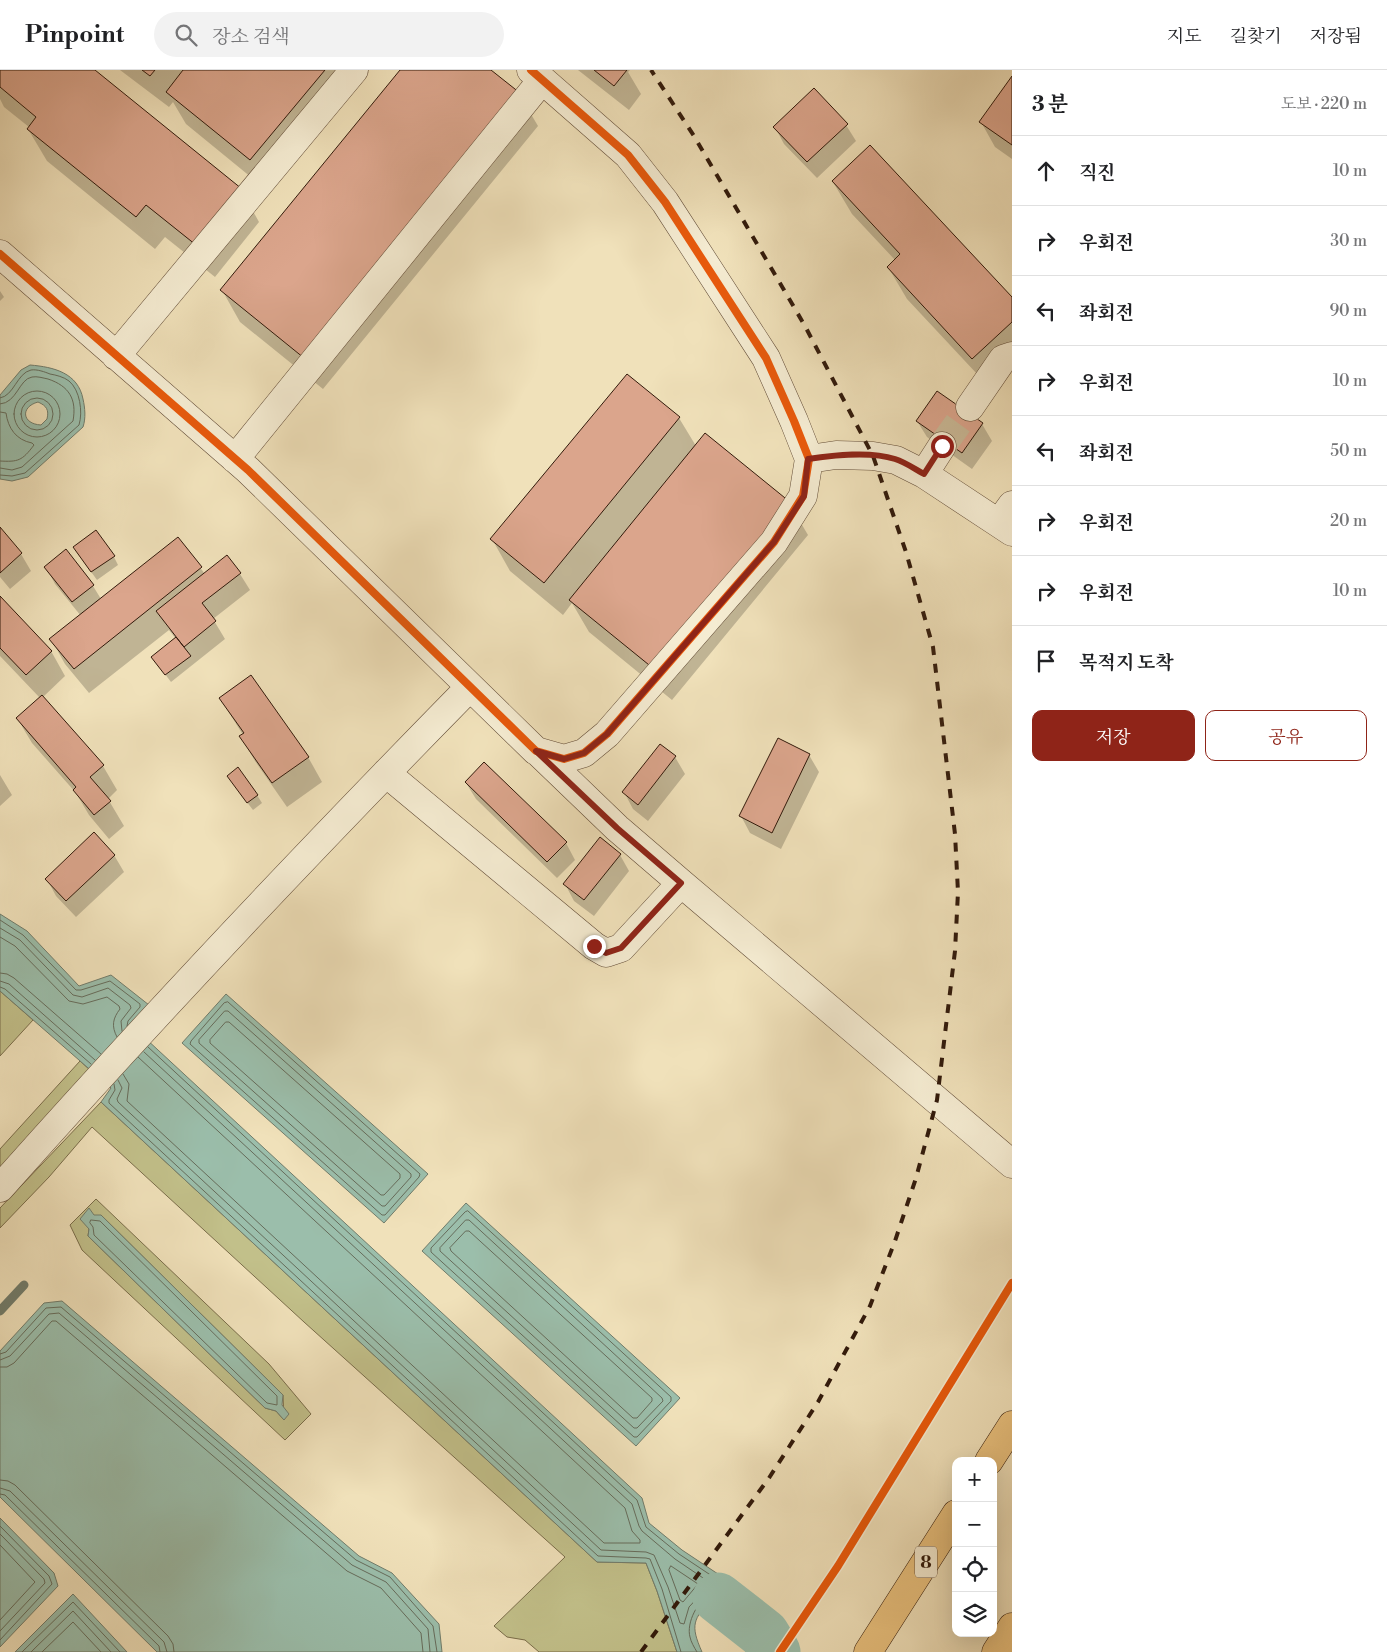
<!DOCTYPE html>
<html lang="ko">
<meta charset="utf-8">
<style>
body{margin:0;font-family:"Libre Bodoni","Noto Serif KR",serif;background:#f2f2f2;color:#202124}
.controls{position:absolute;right:15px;bottom:15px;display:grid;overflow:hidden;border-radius:10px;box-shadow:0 5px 20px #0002}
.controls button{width:45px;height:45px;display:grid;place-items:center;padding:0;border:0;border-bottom:1px solid #e0e0e0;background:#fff;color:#202124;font:25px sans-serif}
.stop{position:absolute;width:15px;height:15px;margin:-11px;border:4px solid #8f2418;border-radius:50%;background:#fff}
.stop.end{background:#8f2418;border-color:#fff;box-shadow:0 1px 5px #0008}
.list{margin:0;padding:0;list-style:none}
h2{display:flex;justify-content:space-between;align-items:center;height:65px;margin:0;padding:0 20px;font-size:21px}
h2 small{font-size:16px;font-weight:400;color:#757577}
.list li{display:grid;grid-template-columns:32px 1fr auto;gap:15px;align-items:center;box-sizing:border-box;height:70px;padding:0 20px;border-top:1px solid #e0e0e0}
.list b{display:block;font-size:19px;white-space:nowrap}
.list em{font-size:16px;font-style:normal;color:#757577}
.actions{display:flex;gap:10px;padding:15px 20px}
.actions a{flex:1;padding:11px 0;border:1px solid #8f2418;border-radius:10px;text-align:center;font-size:18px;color:#8f2418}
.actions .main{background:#8f2418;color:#fff}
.icon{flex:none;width:28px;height:28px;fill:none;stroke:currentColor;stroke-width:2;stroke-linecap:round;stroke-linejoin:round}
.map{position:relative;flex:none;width:1012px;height:1582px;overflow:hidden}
header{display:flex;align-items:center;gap:30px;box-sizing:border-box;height:70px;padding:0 25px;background:#fff;border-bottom:1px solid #e0e0e0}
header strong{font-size:24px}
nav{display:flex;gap:28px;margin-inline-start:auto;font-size:18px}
.search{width:350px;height:45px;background:#f2f2f2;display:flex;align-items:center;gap:12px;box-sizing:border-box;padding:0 18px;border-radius:28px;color:#757577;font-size:19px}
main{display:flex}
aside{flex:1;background:#fff}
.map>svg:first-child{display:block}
</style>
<header>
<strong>Pinpoint</strong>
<div class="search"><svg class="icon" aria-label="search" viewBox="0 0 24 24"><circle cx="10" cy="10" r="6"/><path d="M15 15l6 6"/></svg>장소 검색</div>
<nav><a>지도</a><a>길찾기</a><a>저장됨</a></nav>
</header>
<main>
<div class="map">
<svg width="1012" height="1582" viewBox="0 0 1012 1582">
<rect width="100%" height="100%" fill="#f0e1ba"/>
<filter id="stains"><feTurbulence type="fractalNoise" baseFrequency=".004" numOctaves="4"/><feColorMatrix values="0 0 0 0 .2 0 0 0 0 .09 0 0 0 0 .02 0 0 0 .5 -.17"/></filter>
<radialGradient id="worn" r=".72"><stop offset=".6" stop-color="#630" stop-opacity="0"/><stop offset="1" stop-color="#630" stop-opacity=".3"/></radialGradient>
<path fill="#c2c08a" stroke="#7a6d4a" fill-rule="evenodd" d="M 0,921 L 33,950 L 0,986 Z
M 80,991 L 91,1001 L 0,1099 L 0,1079 Z
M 101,1032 L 597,1492 L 646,1493 L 657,1521 L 677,1582 L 539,1582 L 525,1570 L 507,1567 L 494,1556 L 565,1487 L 304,1252 L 92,1057 L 49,1107 L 0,1158 L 0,1138 Z
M 96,1129 L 269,1294 L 311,1344 L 285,1370 L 82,1180 L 70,1155 ZM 101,1145 L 283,1325 L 284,1350 L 276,1341 L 265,1338 L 88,1166 L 89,1159 Z"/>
<path fill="#9bbeab" stroke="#717c6b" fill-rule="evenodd" d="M 30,295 C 54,297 78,303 83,329 C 85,338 86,348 83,357 L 28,407 L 12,411 L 0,409 L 0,325 L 21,300 ZM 38,332 C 47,336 49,340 47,349 L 41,355 C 22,354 20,337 38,332 Z
M 0,844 L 27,861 L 79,916 L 111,905 L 149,935 L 131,955 L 642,1428 L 649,1453 L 682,1480 L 733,1514 L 778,1560 L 764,1582 L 750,1582 L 712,1529 C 693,1549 690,1555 702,1582 L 677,1582 L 657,1521 L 646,1493 L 597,1492 L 101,1032 L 111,1018 L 0,921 Z
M 226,924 L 428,1104 L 384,1153 L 182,973 Z
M 466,1133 L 680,1328 L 636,1376 L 422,1181 Z
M 89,1138 L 94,1145 L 101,1145 L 283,1325 L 282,1335 L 289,1344 L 284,1350 L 276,1341 L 265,1338 L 88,1166 L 89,1159 L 80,1149 Z
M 62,1231 L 359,1486 L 392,1503 L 439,1554 L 442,1582 L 157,1582 L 0,1427 L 0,1281 L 44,1233 Z
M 0,1448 L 54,1503 L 58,1516 L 0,1577 Z
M 73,1524 L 127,1582 L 15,1582 Z"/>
<path fill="#0003" d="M 0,0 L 93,0 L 241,120 L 259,152 L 215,207 L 165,167 L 155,179 L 47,91 L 28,59 L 29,57 L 4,37 L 0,29 Z
M 120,0 L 369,0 L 269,122 L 186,54 L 173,32 L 169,37 Z
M 401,0 L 489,0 L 519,24 L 538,56 L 323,319 L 240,252 L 222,220 Z
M 578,0 L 630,0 L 628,2 L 641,24 L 629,40 Z
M 1012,8 L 1012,89 L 995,77 L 981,52 Z
M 846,55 L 856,71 L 817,108 L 784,74 L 775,57 Z
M 833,112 L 1012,229 L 1012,301 L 992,320 L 907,229 L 888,197 L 895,190 L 852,144 Z
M 0,221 L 4,227 L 0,231 Z
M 627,305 L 679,348 L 696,376 L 789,433 L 808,465 L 672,630 L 589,562 L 572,533 L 563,545 L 510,501 L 492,469 Z
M 917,351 L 982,354 L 992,371 L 972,399 L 927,367 Z
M 0,459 L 21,484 L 31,501 L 10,519 L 0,507 Z
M 178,469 L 205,504 L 240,504 L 250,520 L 213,549 L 225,569 L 171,612 L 152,587 L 176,569 L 169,560 L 89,623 L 65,594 L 51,569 L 81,546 L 55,514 L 46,497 L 66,481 L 93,516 L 101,529 Z
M 79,485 L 114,487 L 118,495 L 97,510 Z
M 0,528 L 51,581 L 65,606 L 42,628 L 103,696 L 117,720 L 108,729 L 124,756 L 109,769 L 89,745 L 76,723 L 32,673 L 17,648 L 40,628 L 0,586 Z
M 220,628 L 308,687 L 322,712 L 287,737 L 255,691 L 241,667 L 243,665 Z
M 661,675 L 675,687 L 685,704 L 648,751 L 633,739 L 624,722 Z
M 809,685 L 819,702 L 781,779 L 750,763 L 741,746 Z
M 0,705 L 12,725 L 0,736 Z
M 466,713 L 566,773 L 575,790 L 557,808 L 476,729 Z
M 233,714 L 257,725 L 262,733 L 253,740 Z
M 114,785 L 124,802 L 76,847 L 56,826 L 47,809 Z
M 620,785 L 629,801 L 594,846 L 574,831 L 565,814 Z"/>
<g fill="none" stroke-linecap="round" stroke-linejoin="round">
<path stroke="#666c5b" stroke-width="1" d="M14 344a23 23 0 1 1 46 0a23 23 0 1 1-46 0Z
M21 344a16 16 0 1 1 32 0a16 16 0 1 1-32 0Z
M 0,328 C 14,326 17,303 31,300 C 37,299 45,302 50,304 C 56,305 64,307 69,311 C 80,320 83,342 79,355 L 25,403 L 12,406 L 0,405
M 0,334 C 17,333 19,309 32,307 C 37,306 43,308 48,309 C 69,316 77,329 73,351 L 22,397 L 12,400 L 0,398
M 0,342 L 6,343 C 8,358 16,370 32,373 L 34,375 C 22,391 18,392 0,391
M 0,850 L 23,865 L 76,920 L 81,920 L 110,911 L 140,934 L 140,937 L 128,951 L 127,956
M 0,858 L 20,870 L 73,925 L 82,927 L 108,918 L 130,935 L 131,938 L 121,951 L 122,961
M 0,867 L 15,876 L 69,931 L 83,934 L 107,927 L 119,936 L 120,939 C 113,948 111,956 117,967
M 0,903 L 7,904 L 14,908 L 101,984
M 0,911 L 9,914 L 95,990
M 0,917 L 5,919 L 91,994
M 228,932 L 420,1104 L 419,1107 L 385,1145 L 382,1145 L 190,974 L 191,971 L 224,933 Z
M 225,941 L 228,941 L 411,1104 L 411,1107 L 385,1136 L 382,1136 L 199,973 L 199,970 Z
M 226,952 L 229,952 L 400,1104 L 400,1108 L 384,1125 L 381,1125 L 210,973 L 210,970 Z
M 148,977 L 637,1430 L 646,1457 L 679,1484 L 730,1518 L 771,1560 L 761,1578 L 760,1582
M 123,1004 L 129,1014 L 127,1031 L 604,1473 L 640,1473 L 640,1470 L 632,1461 L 625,1438 L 138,987
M 118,1010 L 122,1018 L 117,1029 L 118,1032 L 601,1480 L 646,1482 L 654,1485 L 668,1517 L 680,1553 L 684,1554 L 689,1537 L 704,1521 L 712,1517 L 712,1514 L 675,1489 L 642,1461 L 639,1456 L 632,1434 L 144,982
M 114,1014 L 115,1020 L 109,1030 L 109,1033 L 598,1486 L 646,1488 L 650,1489 L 662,1519 L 681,1582
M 468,1141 L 671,1327 L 671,1331 L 637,1367 L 634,1367 L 431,1182 L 431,1178 L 465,1142 Z
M 91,1150 L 100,1151 L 277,1326 L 277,1335 L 267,1333 L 94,1165 L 93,1157 L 90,1153 Z
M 466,1150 L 469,1150 L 662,1328 L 663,1331 L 637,1358 L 634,1358 L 440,1181 L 440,1178 Z
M 466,1161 L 469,1161 L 652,1328 L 652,1331 L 637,1348 L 633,1348 L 451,1181 L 450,1178 Z
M 0,1284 L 6,1282 L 46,1238 L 61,1237 L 356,1490 L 390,1507 L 433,1556 L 437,1582
M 0,1290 L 10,1286 L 49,1244 L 59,1243 L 352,1495 L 386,1512 L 428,1559 L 430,1582
M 0,1297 L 7,1297 L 14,1293 L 52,1251 L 56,1251 L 347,1501 L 381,1518 L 421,1563 L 423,1582
M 0,1410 L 8,1411 L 15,1415 L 168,1566 L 173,1574 L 174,1582
M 0,1418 L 10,1421 L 164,1572 L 167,1582
M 0,1424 L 5,1425 L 159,1576 L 160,1582
M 0,1456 L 49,1506 L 52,1514 L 0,1570
M 0,1464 L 44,1509 L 45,1513 L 0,1561
M 0,1475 L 35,1512 L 0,1550
M 671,1496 L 698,1514 L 683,1532 L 680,1530 L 669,1500 Z
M 732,1532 L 735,1533 L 763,1561 L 758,1570 L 755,1569 L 732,1536 Z
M 22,1582 L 73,1532 L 120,1582
M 31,1582 L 73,1541 L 111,1582
M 42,1582 L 73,1552 L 101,1582
M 697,1582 C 694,1577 691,1572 690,1567 C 686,1553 698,1529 712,1524 C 722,1528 746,1567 753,1577 L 754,1582"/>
<path stroke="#717c6b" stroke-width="9" d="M 0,1241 L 24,1215"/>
<path stroke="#9bbeab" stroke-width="51" d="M 718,1528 L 764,1564 L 775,1582"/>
</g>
<path fill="#dba58c" stroke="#321a0b" d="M 0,0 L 95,0 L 242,119 L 196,175 L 146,135 L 136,147 L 27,59 L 36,47 L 0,17 Z
M 142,0 L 155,0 L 150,6 Z
M 183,0 L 325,0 L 250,90 L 166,22 Z
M 400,0 L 491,0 L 520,23 L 304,288 L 220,220 Z
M 594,0 L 627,0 L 614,16 Z
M 1012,6 L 1012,75 L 979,52 Z
M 814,18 L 848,54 L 807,92 L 773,57 Z
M 870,75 L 1012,227 L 1012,252 L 972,289 L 887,197 L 900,184 L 832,111 Z
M 627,304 L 680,347 L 544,513 L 490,469 Z
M 937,321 L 983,353 L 962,383 L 916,351 Z
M 705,363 L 790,432 L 654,599 L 569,530 Z
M 0,457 L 22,483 L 0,503 Z
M 96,460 L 115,486 L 91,502 L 73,477 Z
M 178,467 L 202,497 L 74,599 L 49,569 Z
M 66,479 L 94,515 L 72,532 L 44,497 Z
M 227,485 L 241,503 L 202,533 L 216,551 L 184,577 L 156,541 Z
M 0,526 L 52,581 L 26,605 L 0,578 Z
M 176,567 L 191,586 L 165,605 L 151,587 Z
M 251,605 L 309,687 L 272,713 L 239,666 L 244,663 L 219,628 Z
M 42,625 L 104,695 L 90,707 L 111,731 L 94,745 L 73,720 L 76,717 L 16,648 Z
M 778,668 L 810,684 L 772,763 L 739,746 Z
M 660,674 L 676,686 L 638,735 L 622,722 Z
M 484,692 L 567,772 L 547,792 L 465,712 Z
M 238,697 L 258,725 L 247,733 L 227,706 Z
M 94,762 L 115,785 L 66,831 L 45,809 Z
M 600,767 L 621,784 L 584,830 L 563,814 Z"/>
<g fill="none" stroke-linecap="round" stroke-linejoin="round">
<path stroke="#cab997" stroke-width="28" stroke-dasharray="28 14" stroke-linecap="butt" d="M 942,376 L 970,337"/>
<defs>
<path id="street" d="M 0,184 L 248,400 L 536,681 L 564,689 L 584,683 L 607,664 L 774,472 L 803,426 L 809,389 L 794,351 L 766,288 L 665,132 L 628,85 L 531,0
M 116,286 L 354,0
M 970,337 L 1003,289 L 1012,286
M 235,389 L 542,10
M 809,389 L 836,385 L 873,386 L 896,390 L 924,404 L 1012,462
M 924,404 L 942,376
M 999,453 L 1012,435
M 538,682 L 617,758 L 681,813 L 1012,1094
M 386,703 L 594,876 L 606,883 L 621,878 L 681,813
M 0,1118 C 152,947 310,780 470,617"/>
<path id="highway" d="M 989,1391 L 1012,1355
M 868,1582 L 956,1444
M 996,1582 L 1012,1557"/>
</defs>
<use href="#street" stroke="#624c37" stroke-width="29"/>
<use href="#highway" stroke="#321a0b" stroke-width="29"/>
<use href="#street" stroke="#f5ecd2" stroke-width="28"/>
<use href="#highway" stroke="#e8c07d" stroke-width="28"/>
<path stroke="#321a0b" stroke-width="4" stroke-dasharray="9 9" stroke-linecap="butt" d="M 641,1582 L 769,1408 L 818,1332 L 870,1236 L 895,1171 L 916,1108 L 937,1030 L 955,881 L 958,822 L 955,764 L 933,577 L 906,482 L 873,386 L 805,256 L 694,66 L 651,0"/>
<defs>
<path id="cycleway" d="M 0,184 L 248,400 L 536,681 L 564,689 L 584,683 L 607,664 L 774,472 L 803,426 L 809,389 L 794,351 L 766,288 L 665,132 L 628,85 L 531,0
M 780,1582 L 838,1496 L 1012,1213"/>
</defs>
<use href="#cycleway" stroke="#f5ecd2" stroke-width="11"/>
<use href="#cycleway" stroke="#e8590c" stroke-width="8"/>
</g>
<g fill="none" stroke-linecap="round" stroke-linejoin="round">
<path stroke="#8f2418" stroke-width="6" d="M 594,876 L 606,883 L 621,878 L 681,813 L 617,758 L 536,681 L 564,689 L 584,683 L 607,664 L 774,472 L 804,426 L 808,389 C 835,385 870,381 895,389 C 905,392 915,399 924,404 L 942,376"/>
</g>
<g text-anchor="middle" stroke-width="4" stroke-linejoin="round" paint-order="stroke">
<rect fill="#f5ecd2" stroke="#6c5947" stroke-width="1" x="915" y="1476.5" width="22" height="31" rx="4"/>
<g font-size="18" font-weight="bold" fill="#321a0b">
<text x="926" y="1498">8</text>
</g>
</g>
<rect width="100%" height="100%" filter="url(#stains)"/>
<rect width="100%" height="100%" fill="url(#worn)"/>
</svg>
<div class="controls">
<button>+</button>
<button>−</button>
<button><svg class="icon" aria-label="locate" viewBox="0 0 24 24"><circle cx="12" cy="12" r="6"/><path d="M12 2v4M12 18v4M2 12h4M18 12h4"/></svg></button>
<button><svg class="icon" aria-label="layers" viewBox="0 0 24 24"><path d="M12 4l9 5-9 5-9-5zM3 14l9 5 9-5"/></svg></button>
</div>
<div class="stop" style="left:942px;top:376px"></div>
<div class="stop end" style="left:594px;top:876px"></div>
</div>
<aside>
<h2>3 분<small>도보 · 220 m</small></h2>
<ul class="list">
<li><svg class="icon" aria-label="ahead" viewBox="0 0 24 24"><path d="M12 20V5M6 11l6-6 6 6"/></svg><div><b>직진</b></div><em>10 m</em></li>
<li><svg class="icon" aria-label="right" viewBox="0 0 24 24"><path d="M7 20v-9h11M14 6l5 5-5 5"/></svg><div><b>우회전</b></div><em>30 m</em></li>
<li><svg class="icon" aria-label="left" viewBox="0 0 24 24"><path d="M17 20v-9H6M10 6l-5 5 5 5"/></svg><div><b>좌회전</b></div><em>90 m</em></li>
<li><svg class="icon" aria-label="right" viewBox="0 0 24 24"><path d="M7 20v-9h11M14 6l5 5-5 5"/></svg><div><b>우회전</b></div><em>10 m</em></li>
<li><svg class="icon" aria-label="left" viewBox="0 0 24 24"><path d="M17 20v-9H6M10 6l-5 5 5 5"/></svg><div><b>좌회전</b></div><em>50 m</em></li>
<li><svg class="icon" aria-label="right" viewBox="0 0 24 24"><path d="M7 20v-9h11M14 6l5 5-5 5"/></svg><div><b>우회전</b></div><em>20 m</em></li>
<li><svg class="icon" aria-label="right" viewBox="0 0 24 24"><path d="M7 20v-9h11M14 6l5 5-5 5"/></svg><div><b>우회전</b></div><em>10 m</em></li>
<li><svg class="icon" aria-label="arrive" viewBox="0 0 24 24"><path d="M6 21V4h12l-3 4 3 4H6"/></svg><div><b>목적지 도착</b></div></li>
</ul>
<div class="actions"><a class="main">저장</a><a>공유</a></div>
</aside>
</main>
